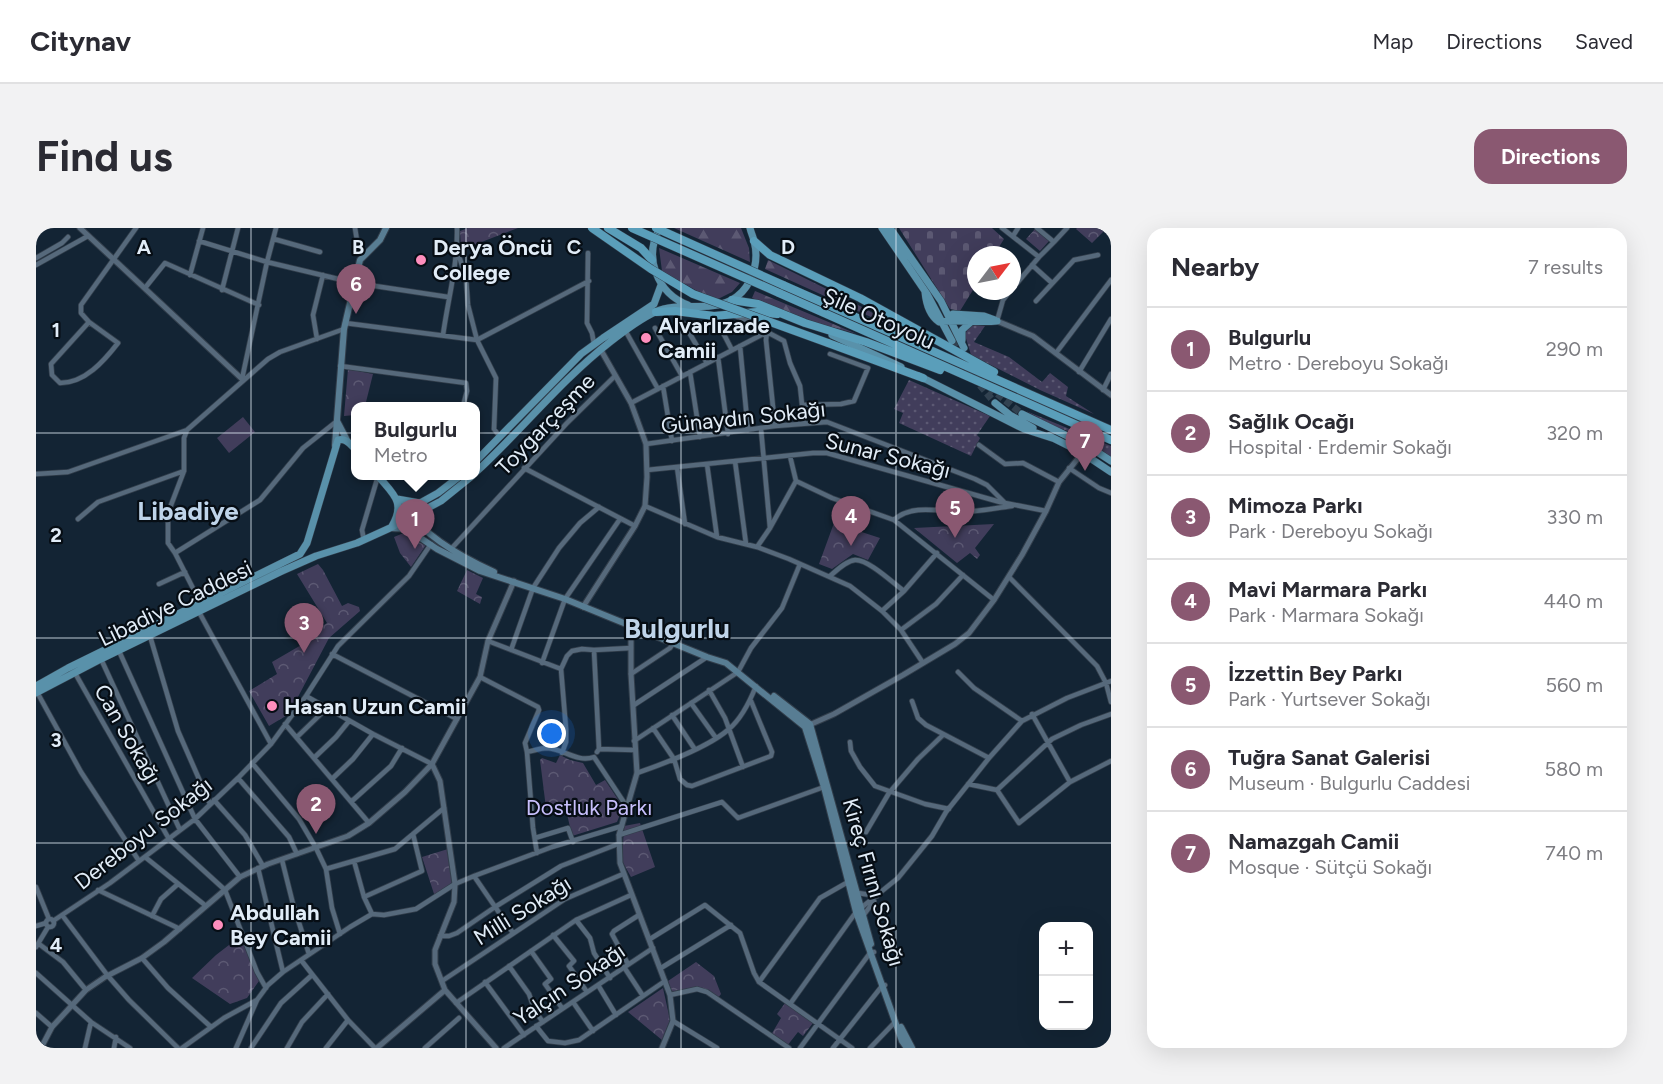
<!DOCTYPE html>
<meta charset="utf-8">
<style>
body{margin:0;font-family:Figtree,sans-serif;background:#f2f2f3;color:#2b2b33}
.controls{position:absolute;right:18px;bottom:18px;display:grid;overflow:hidden;border-radius:12px;box-shadow:0 6px 24px #0002}
.controls button{width:54px;height:54px;display:grid;place-items:center;padding:0;border:0;border-bottom:2px solid #e1e1e2;background:#fff;color:#2b2b33;font:30px sans-serif}
.compass{position:absolute;left:931px;top:18px;width:54px;height:54px;border-radius:50%;background:#fff;box-shadow:0 6px 24px #0002;rotate:58deg}
.you{position:absolute;left:516px;top:506px;width:21px;height:21px;margin:-15px;border:4px solid #fff;border-radius:50%;background:#1a73e8;box-shadow:0 0 0 9px #1a73e833}
.badge{display:grid;place-items:center;width:39px;height:39px;border-radius:50%;background:#8a5871;color:#fff;font-size:20px;font-weight:700}
.pin{position:absolute;translate:-50% -50px;filter:drop-shadow(0 2px 3px #0008)}
.pin::after{content:'';position:absolute;top:32px;width:21px;height:18px;background:inherit;clip-path:polygon(0 0,100% 0,50% 100%)}
.popup{position:absolute;left:315px;top:174px;width:129px;height:78px;box-sizing:border-box;display:grid;place-content:center;border-radius:12px;background:#fff;filter:drop-shadow(0 2px 4px #0005);font-size:20px;white-space:nowrap;color:#7c7c81}
.popup b{font-size:22px;color:#2b2b33}
.popup::after{content:'';position:absolute;left:50%;top:100%;margin-left:-12px;border:12px solid transparent;border-top-color:#fff}
.list{margin:0;padding:0;list-style:none}
h2{display:flex;justify-content:space-between;align-items:center;height:78px;margin:0;padding:0 24px;font-size:26px}
h2 small{font-size:20px;font-weight:400;color:#7c7c81}
.list li{display:grid;grid-template-columns:39px 1fr auto;gap:18px;align-items:center;box-sizing:border-box;height:84px;padding:0 24px;border-top:2px solid #e1e1e2}
.list b{display:block;font-size:22px;white-space:nowrap}
.list p{margin:0;font-size:20px;white-space:nowrap;color:#7c7c81}
.list em{font-size:20px;font-style:normal;color:#7c7c81}
.map{position:relative;flex:none;width:1075px;height:820px;overflow:hidden;border-radius:18px}
header{display:flex;align-items:center;gap:36px;box-sizing:border-box;height:84px;padding:0 30px;background:#fff;border-bottom:2px solid #e1e1e2}
header strong{font-size:28px}
nav{display:flex;gap:33px;margin-inline-start:auto;font-size:21px}
.intro{display:flex;align-items:center;justify-content:space-between;box-sizing:border-box;height:144px;padding:0 36px}
h1{margin:0;font-size:42px}
.button{padding:15px 27px;border-radius:18px;background:#8a5871;color:#fff;font-size:21px;font-weight:700}
main{display:flex;gap:36px;padding:0 36px}
aside{flex:1;background:#fff;border-radius:18px;box-shadow:0 6px 24px #0002}
.map>svg:first-child{display:block}
</style>
<header>
<strong>Citynav</strong>
<nav><a>Map</a><a>Directions</a><a>Saved</a></nav>
</header>
<div class="intro"><h1>Find us</h1><a class="button">Directions</a></div>
<main>
<div class="map">
<svg width="1075" height="820" viewBox="0 0 1075 820">
<defs>
<pattern id="grass-dots" width="8" height="8" patternUnits="userSpaceOnUse" patternTransform="scale(1.5)"><rect width="8" height="8" fill="#413d5b"/><path d="M2 2h.1M6 6h.1" fill="none" stroke="#5c5973" stroke-width="1.8" stroke-linecap="round"/></pattern>
<pattern id="forest-firs" width="22" height="20" patternUnits="userSpaceOnUse" patternTransform="scale(1.5)"><rect width="22" height="20" fill="#413d5b"/><path d="M5 1l3.5 6h-7zM16 11l3.5 6h-7z" fill="#5c5973"/></pattern>
<pattern id="cemetery-stones" width="16" height="16" patternUnits="userSpaceOnUse" patternTransform="scale(1.5)"><rect width="16" height="16" fill="#413d5b"/><path d="M2 7V4a2 2 0 0 1 4 0v3zM10 15v-3a2 2 0 0 1 4 0v3z" fill="#5c5973"/></pattern>
<pattern id="park-crowns" width="20" height="18" patternUnits="userSpaceOnUse" patternTransform="scale(1.5)"><rect width="20" height="18" fill="#413d5b"/><path d="M2 6a3 3 0 1 1 6 0M12 15a3 3 0 1 1 6 0" fill="none" stroke="#5c5973"/></pattern>
</defs>
<rect width="100%" height="100%" fill="#132434"/>
<path fill="url(#grass-dots)" d="M 940,97 L 949,98 L 938,114 L 973,129 L 1006,154 L 1014,145 L 1032,159 L 1030,168 L 1058,186 L 1004,162 L 935,127 L 929,107 L 933,98 Z
M 873,152 L 954,188 L 941,207 L 944,210 L 935,228 L 863,195 L 867,185 L 858,181 Z
M 990,183 L 1075,218 L 1075,231 L 1050,210 L 1015,197 Z"/>
<path fill="url(#forest-firs)" d="M 638,0 L 705,0 L 713,20 L 714,34 Z
M 623,20 L 704,55 L 696,64 L 682,71 L 661,63 L 626,43 Z
M 732,32 L 813,72 L 888,113 L 729,41 Z
M 719,63 L 821,106 L 781,95 L 716,70 Z"/>
<path fill="url(#cemetery-stones)" d="M 863,0 L 956,0 L 968,11 L 958,27 L 940,27 L 940,57 L 924,83 L 914,81 Z"/>
<path fill="url(#park-crowns)" d="M 432,0 L 482,0 L 425,22 L 424,3 Z
M 1041,0 L 1071,0 L 1056,15 L 1040,1 Z
M 999,1 L 1013,13 L 1004,23 L 990,11 Z
M 312,141 L 337,146 L 329,178 L 319,178 L 319,187 L 308,188 Z
M 798,295 L 844,310 L 832,332 L 817,326 L 796,341 L 783,336 Z
M 958,296 L 939,320 L 944,327 L 941,331 L 934,325 L 921,335 L 878,300 Z
M 370,304 L 390,317 L 375,339 L 364,325 L 358,309 Z
M 282,336 L 287,342 L 306,378 L 312,375 L 323,379 L 324,383 L 293,410 L 253,486 L 233,498 L 213,463 L 241,446 L 236,434 L 267,416 L 269,409 L 291,395 L 261,346 Z
M 431,342 L 447,350 L 440,366 L 446,369 L 444,376 L 421,363 Z
M 524,527 L 534,532 L 547,535 L 560,557 L 569,552 L 587,579 L 581,594 L 536,608 L 529,577 L 510,580 L 504,532 L 506,530 L 520,535 Z
M 604,595 L 619,639 L 595,649 L 586,633 L 588,598 Z
M 412,621 L 417,661 L 399,669 L 386,629 Z
M 206,707 L 223,753 L 211,770 L 194,776 L 156,750 L 180,727 Z
M 660,734 L 678,748 L 685,766 L 682,770 C 663,756 658,759 636,764 L 632,753 Z
M 627,760 L 634,792 L 626,812 L 592,784 Z
M 749,775 L 777,795 L 767,808 L 762,804 L 751,818 L 735,807 L 745,790 L 741,786 Z"/>
<path fill="#413d5b" d="M 207,189 L 219,204 L 193,225 L 181,210 Z"/>
<g fill="none" stroke-linecap="round" stroke-linejoin="round">
<path stroke="#324251" stroke-width="7" stroke-dasharray="7 3.5" stroke-linecap="butt" d="M 916,113 L 937,149 L 959,175
M 941,142 L 953,159 L 986,186"/>
<defs>
<path id="minor" d="M 319,0 L 322,19 L 327,28
M 966,0 L 1003,29 L 976,61
M 1001,0 L 1018,14 L 1031,0
M 977,8 L 982,0
M 238,11 L 284,24
M 163,13 L 231,34 L 319,55 L 412,69
M 422,25 L 430,50 L 432,77 L 441,112 L 460,150 L 458,201 L 464,209
M 552,25 L 551,95 L 556,105 L 558,116
M 1003,29 L 1018,14
M 0,30 L 26,15 L 32,9
M 0,37 L 52,8
M 996,37 L 1016,55
M 154,47 L 167,0
M 109,60 L 129,35 L 223,77
M 186,62 L 202,0
M 1000,73 L 1038,32 L 1062,27
M 699,88 L 731,99 L 731,104
M 961,93 L 967,72 L 974,63
M 53,94 L 82,115 C 68,133 49,155 24,155 L 16,147 L 15,136 L 53,94 L 45,85 L 45,77 L 100,0
M 309,95 L 441,112 L 553,53
M 682,95 L 696,122
M 648,96 L 671,135
M 619,100 L 646,148
M 589,102 L 622,161
M 731,104 L 748,113 L 754,135 L 764,158 L 768,195
M 731,104 L 730,112 L 739,198
M 407,107 C 412,71 422,36 421,0
M 281,111 L 277,87 L 287,47
M 704,118 L 712,202
M 1020,125 L 1075,52
M 682,129 L 692,206
M 304,138 L 430,155 L 431,163 L 427,178
M 654,144 L 664,209
M 1043,144 L 1075,91
M 206,151 L 231,34 L 240,0
M 627,158 L 636,213
M 1067,162 L 1075,146
M 595,175 L 731,104
M 766,177 L 805,176 L 818,173 L 832,140 L 794,126
M 725,201 L 734,300
M 610,216 L 739,198 L 791,194 L 939,251 L 951,257 L 968,274
M 943,217 L 969,236 L 987,235 L 1023,254
M 754,228 L 760,253
M 699,233 L 710,316
M 671,236 L 681,309
M 641,239 L 649,296
M 488,240 L 599,298
M 1033,240 L 1063,260 L 1075,265
M 611,242 L 777,225 L 791,225 L 964,274 L 1010,283
M 0,246 L 32,244 L 151,202
M 760,253 L 796,270 L 858,292 L 958,372
M 609,278 L 681,309 L 721,319 L 753,331 L 814,358 L 846,383 L 865,402 L 887,435
M 42,291 L 62,274 L 148,243
M 858,292 C 876,275 906,284 928,284 C 944,283 960,280 976,278
M 328,312 L 326,302 L 342,248
M 721,319 L 734,300 L 760,253
M 415,321 L 531,195 L 579,148
M 139,325 L 224,272 L 267,220 L 301,193
M 794,348 C 801,342 810,333 819,332 C 832,331 857,355 868,363
M 973,349 L 1061,438 L 1070,455 L 1075,474
M 123,356 L 149,344
M 165,376 L 139,325 L 132,315 L 132,285 L 148,243 L 148,210 L 151,202 L 232,131 L 244,124 L 308,101
M 846,383 L 868,363 L 901,325
M 163,384 L 235,516
M 865,402 L 900,376 L 927,347
M 114,408 L 142,503 L 174,576
M 452,413 L 525,441
M 475,422 L 497,360 L 523,320 L 544,295 L 563,279
M 558,422 L 563,521
M 83,423 L 159,591 L 204,649
M 296,426 L 421,491
M 65,431 L 144,602
M 506,435 L 529,371 L 584,291
M 922,444 L 938,460 L 986,493
M 39,445 L 133,611 L 189,662 L 221,744 L 230,760
M 595,446 L 634,420 L 638,414
M 444,449 L 502,479 L 503,482 L 489,515 L 491,524
M 673,462 L 689,490 L 707,539
M 1,464 L 45,544 L 103,633
M 270,468 L 337,506 L 396,536
M 876,473 L 882,490 L 890,497 L 953,530
M 655,475 L 680,510
M 598,477 L 671,429
M 996,486 L 1034,554
M 636,487 L 658,520
M 249,496 L 333,595
M 617,500 L 638,531 L 644,551 L 651,557 L 656,558 L 735,528 L 736,524 L 715,473
M 261,509 L 290,481
M 598,513 L 702,444 L 715,420 L 746,380 L 764,336
M 814,514 L 815,523 L 824,539 L 839,558 L 889,576 L 913,581
M 561,524 L 563,521 L 598,522
M 526,525 L 530,514 L 530,501 L 525,441 L 531,428 L 536,423 L 546,421 L 558,422 L 595,420
M 279,529 L 300,509 L 313,493
M 216,535 L 263,591 L 280,620 L 290,641 L 296,680 L 304,706
M 601,545 C 627,536 673,519 693,501 C 705,491 714,473 720,458
M 202,550 L 253,609 L 261,626
M 297,550 L 317,531 L 337,506
M 932,556 L 961,562 L 1016,511 L 1045,497 L 1075,486
M 961,562 L 983,595 L 1034,554 L 1075,533
M 178,572 L 209,607 L 227,638
M 316,573 L 355,538 L 366,520
M 830,604 L 853,565 L 882,531 L 907,507
M 583,607 L 686,574 L 702,590 L 788,559
M 499,610 L 532,600 L 537,614
M 501,625 L 497,600 L 491,524 C 497,523 505,520 511,520 C 528,521 541,535 558,529 L 591,579
M 109,629 L 170,678
M 246,632 L 257,676 L 273,726
M 318,633 L 328,669 L 336,686
M 222,640 L 247,744
M 290,641 L 359,621 L 408,580
M 438,648 L 477,705
M 0,659 L 13,691
M 62,662 L 144,701
M 822,665 L 841,668
M 328,669 L 386,643 L 377,606
M 26,687 L 72,748 L 93,772 L 142,820
M 116,688 L 125,671 L 142,656
M 827,688 L 838,673
M10 695a4 4 0 1 1 8 0a4 4 0 1 1-8 0Z
M 540,692 L 554,710 L 558,725 L 574,750
M 17,693 L 74,655 L 159,591 L 202,550 L 235,516 L 270,468 L 302,418 L 373,348 L 395,316
M 0,698 L 10,695
M 517,707 L 538,733 L 533,738 L 551,764
M 404,708 L 413,708 L 421,705 L 459,679 L 525,638 L 582,616
M 614,711 L 669,677 L 704,705 L 718,745 L 723,754 L 816,820
M 3,716 L 27,734 L 50,762
M 0,719 L 12,699
M 495,723 L 515,751 L 509,756 L 526,780
M 106,730 L 132,760 L 175,799
M 265,732 L 312,792 L 339,820
M 592,736 L 576,706 L 578,703 L 603,687
M 473,738 L 493,766 L 499,783 L 507,794
M 588,739 L 607,768
M 625,740 L 695,697
M 0,745 L 55,794 L 94,820
M 406,753 L 529,671 L 587,646
M 449,754 L 488,807
M 723,754 L 784,670 L 812,654
M 562,757 L 580,787
M 634,767 L 661,761 L 671,764 L 753,820
M 537,774 L 557,803
M 420,775 L 540,692 L 595,667
M 754,776 L 820,684 L 862,650 L 896,608 L 910,584 L 953,530 L 986,493 L 1031,470 L 1075,453
M 0,785 L 16,799
M 637,793 L 681,820
M 500,798 L 512,813 L 529,815 L 543,812 L 629,753
M 49,820 L 55,794
M 78,820 L 80,809
M 146,820 L 188,790 L 221,772
M 200,820 L 221,772 L 232,757 L 247,744 L 314,699 L 336,686 L 348,687 L 380,681 L 419,656 L 438,648 L 516,619 L 586,598
M 215,820 L 245,775 L 276,747
M 251,820 L 266,794 L 292,766
M 290,820 L 312,792
M 389,820 L 423,790
M 468,820 L 617,720
M 764,820 L 834,725 L 838,724
M 797,820 L 846,758 L 849,757
M 834,820 L 859,794"/>
<path id="tertiary" d="M 44,0 L 206,151
M 961,93 L 997,108 L 1075,167
M 547,379 L 599,298 L 609,278 L 611,249 L 610,216 L 595,175 L 566,124 L 562,124
M 595,398 L 595,446 L 601,545 L 583,607 L 584,635 L 634,767 L 637,793 L 626,820
M 771,498 L 798,486 L 867,447 L 919,416 L 933,405 L 958,372 L 986,327 L 1010,283 L 1023,254 L 1052,218
M 396,536 L 404,553 L 419,656 L 418,674 L 399,722 L 399,736 L 409,762 L 460,820
M 5,820 L 16,799 L 50,762 L 69,749 L 106,730 L 128,714 L 204,649 L 232,636 L 312,608 L 333,595 L 369,564 L 396,536 L 444,449 L 452,413 L 478,353
M 341,820 L 409,762"/>
<path id="secondary" d="M 301,193 L 312,214
M 299,217 L 308,101 L 324,32 L 344,12 L 350,0
M 361,271 C 386,306 419,326 458,344
M 355,300 L 371,301 L 401,321 L 444,343 L 529,371 L 671,429 L 690,435 L 769,499 L 788,559 L 820,684 L 866,813 L 871,820
M 389,302 L 386,291 L 390,282
M 738,468 L 774,496 L 835,716
M 865,799 L 876,820"/>
<path id="primary" d="M 624,0 C 607,29 621,65 652,77
M 846,0 L 891,66 L 916,113
M 854,0 L 905,73 L 928,120
M 889,64 C 890,75 893,87 903,94 C 923,91 941,95 961,93
M 917,86 L 948,88 L 959,92
M 796,107 L 865,139
M 926,112 L 926,102 L 935,94
M 883,148 L 988,201 L 1016,210
M 959,175 L 974,187 L 997,200
M 986,186 L 1052,218 L 1075,233
M 1013,208 L 1045,224 L 1075,244
M 439,234 L 545,126 L 567,110 L 618,76 L 625,57
M 439,245 C 485,203 524,153 574,114 C 588,103 602,92 619,84 C 648,71 682,89 706,64 C 718,51 723,31 718,13 C 717,8 715,5 714,0
M 342,248 C 357,266 370,274 356,298
M 361,271 L 384,275 L 402,265 L 424,248
M 0,458 L 32,440 L 264,326 L 271,315 L 302,212 C 310,210 314,216 319,221
M 0,465 L 65,431 L 246,343 L 280,328 L 321,315 L 354,300 L 405,273 L 436,248"/>
<path id="trunk" d="M 572,0 L 605,20 L 616,32
M 718,13 L 734,27 L 824,70 L 958,144
M 747,57 L 1075,202
M 743,65 L 1075,212
M 696,72 L 722,76 L 769,95 L 830,114 L 904,142
M 620,84 L 639,83 L 678,88 L 721,84 L 741,86
M 792,115 L 887,150"/>
</defs>
<use href="#minor" stroke="#323e4b" stroke-width="6"/>
<use href="#tertiary" stroke="#323e4b" stroke-width="7"/>
<use href="#secondary" stroke="#323e4b" stroke-width="8"/>
<use href="#primary" stroke="#323e4b" stroke-width="8"/>
<use href="#trunk" stroke="#323e4b" stroke-width="9"/>
<use href="#minor" stroke="#56697b" stroke-width="4.5"/>
<use href="#tertiary" stroke="#56697b" stroke-width="5"/>
<use href="#secondary" stroke="#587d93" stroke-width="6"/>
<use href="#primary" stroke="#5991aa" stroke-width="7"/>
<use href="#trunk" stroke="#5a9eba" stroke-width="8"/>
<defs>
<path id="trunk-bridge" d="M 556,0 L 615,41 L 657,66 L 792,115
M 596,0 L 743,65
M 620,0 L 747,57"/>
</defs>
<use href="#trunk-bridge" stroke="#323e4b" stroke-width="9" stroke-linecap="butt"/>
<use href="#trunk-bridge" stroke="#5a9eba" stroke-width="8"/>
</g>
<path fill="none" stroke="#e1ecf7" stroke-width="1.5" stroke-opacity="0.55" d="M 215,0 L 215,820M 430,0 L 430,820M 645,0 L 645,820M 860,0 L 860,820M 0,205 L 1075,205M 0,410 L 1075,410M 0,615 L 1075,615"/>
<g fill="#fe8ebd" stroke="#060d14" stroke-width="2">
<circle cx="385" cy="32" r="6"/>
<circle cx="610" cy="110" r="6"/>
<circle cx="236" cy="478" r="6"/>
<circle cx="182" cy="697" r="6"/>
</g>
<g text-anchor="middle" stroke-width="4.5" stroke-linejoin="round" paint-order="stroke">
<g font-size="22" font-weight="bold" fill="#e1ecf7" stroke="#060d14" text-anchor="start">
<text x="397" y="27">Derya Öncü<tspan x="397" dy="25">College</tspan></text>
<text x="622" y="105">Alvarlızade<tspan x="622" dy="25">Camii</tspan></text>
<text x="248" y="486">Hasan Uzun Camii</text>
<text x="194" y="692">Abdullah<tspan x="194" dy="25">Bey Camii</tspan></text>
</g>
<g font-size="22" fill="#e1ecf7" stroke="#060d14">
<text transform="translate(843 90) rotate(24)" y="8">Şile Otoyolu</text>
<text transform="translate(707 189) rotate(-6)" y="8">Günaydın Sokağı</text>
<text transform="translate(509 196) rotate(-46)" y="8">Toygarçeşme</text>
<text transform="translate(852 227) rotate(14)" y="8">Sunar Sokağı</text>
<text transform="translate(139 375) rotate(-26)" y="8">Libadiye Caddesi</text>
<text transform="translate(92 506) rotate(60)" y="8">Can Sokağı</text>
<text transform="translate(107 605) rotate(-38)" y="8">Dereboyu Sokağı</text>
<text transform="translate(838 654) rotate(74)" y="8">Kireç Fırını Sokağı</text>
<text transform="translate(486 682) rotate(-32)" y="8">Milli Sokağı</text>
<text transform="translate(533 756) rotate(-34)" y="8">Yalçın Sokağı</text>
</g>
<g font-size="22" fill="#c7bffc" stroke="#060d14">
<text x="553" y="587">Dostluk Parkı</text>
</g>
<g font-size="26" font-weight="bold" fill="#bfd4e9" stroke="#060d14">
<text x="152" y="292">Libadiye</text>
</g>
<g font-size="28" font-weight="bold" fill="#bfd4e9" stroke="#060d14">
<text x="641" y="410">Bulgurlu</text>
</g>
</g>
<g font-size="20" text-anchor="middle" font-weight="bold" fill="#e1ecf7" stroke="#060d14" stroke-width="4.5" stroke-linejoin="round" paint-order="stroke">
<text x="108" y="26">A</text>
<text x="322" y="26">B</text>
<text x="538" y="26">C</text>
<text x="752" y="26">D</text>
<text x="20" y="109">1</text>
<text x="20" y="314">2</text>
<text x="20" y="519">3</text>
<text x="20" y="724">4</text>
</g>
</svg>
<div class="controls">
<button>+</button>
<button>−</button>
</div>
<svg class="compass" viewBox="-18 -18 36 36"><path d="M0-13l5 13h-10z" fill="#e53935"/><path d="M0 13l5-13h-10z" fill="#7c7c81"/></svg>
<div class="you"></div>
<div class="pin badge" style="left:379px;top:321px">1</div>
<div class="popup"><b>Bulgurlu</b>Metro</div>
<div class="pin badge" style="left:280px;top:606px">2</div>
<div class="pin badge" style="left:268px;top:425px">3</div>
<div class="pin badge" style="left:815px;top:318px">4</div>
<div class="pin badge" style="left:919px;top:310px">5</div>
<div class="pin badge" style="left:320px;top:86px">6</div>
<div class="pin badge" style="left:1049px;top:243px">7</div>
</div>
<aside>
<h2>Nearby<small>7 results</small></h2>
<ul class="list">
<li><span class="badge">1</span><div><b>Bulgurlu</b><p>Metro · Dereboyu Sokağı</p></div><em>290 m</em></li>
<li><span class="badge">2</span><div><b>Sağlık Ocağı</b><p>Hospital · Erdemir Sokağı</p></div><em>320 m</em></li>
<li><span class="badge">3</span><div><b>Mimoza Parkı</b><p>Park · Dereboyu Sokağı</p></div><em>330 m</em></li>
<li><span class="badge">4</span><div><b>Mavi Marmara Parkı</b><p>Park · Marmara Sokağı</p></div><em>440 m</em></li>
<li><span class="badge">5</span><div><b>İzzettin Bey Parkı</b><p>Park · Yurtsever Sokağı</p></div><em>560 m</em></li>
<li><span class="badge">6</span><div><b>Tuğra Sanat Galerisi</b><p>Museum · Bulgurlu Caddesi</p></div><em>580 m</em></li>
<li><span class="badge">7</span><div><b>Namazgah Camii</b><p>Mosque · Sütçü Sokağı</p></div><em>740 m</em></li>
</ul>
</aside>
</main>
